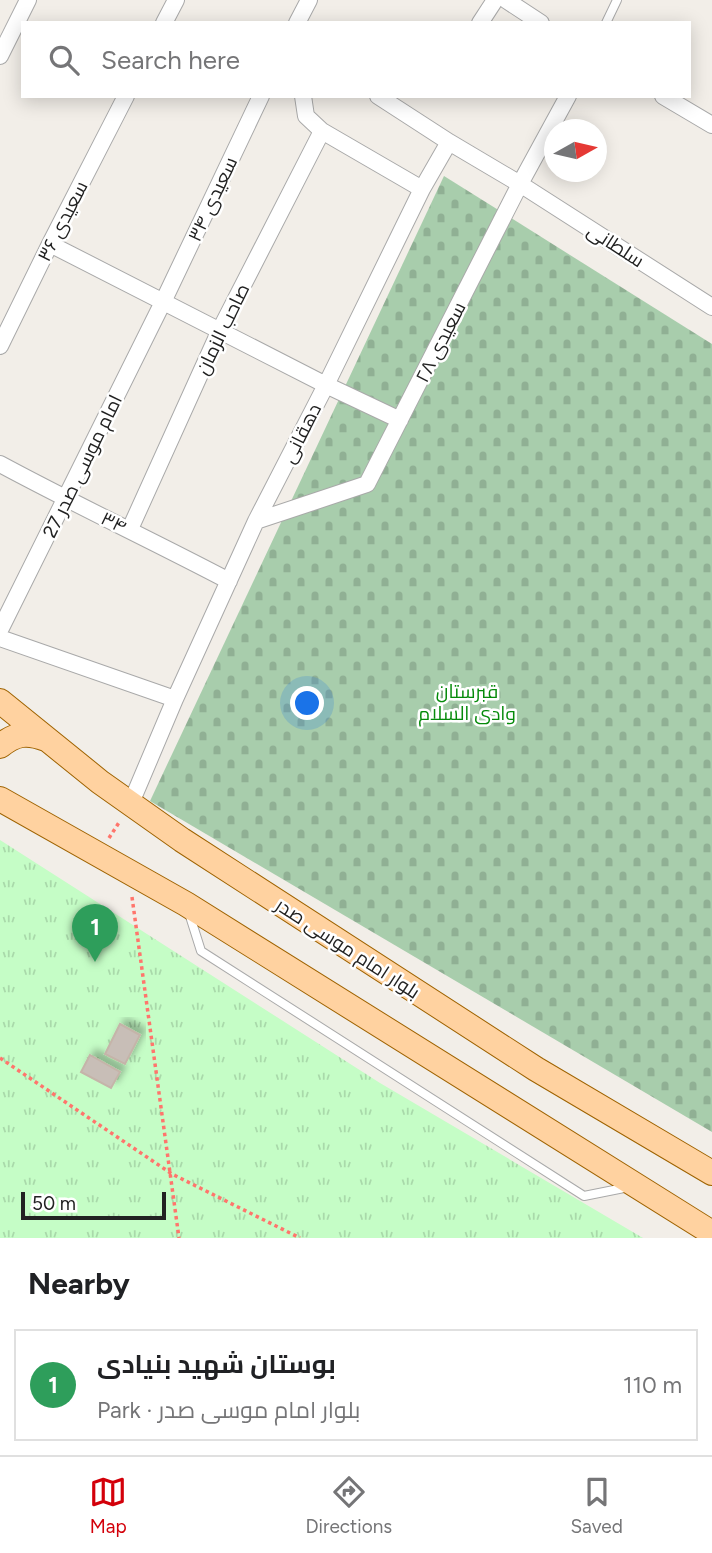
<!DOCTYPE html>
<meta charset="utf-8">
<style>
body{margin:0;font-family:Figtree,Cairo,sans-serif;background:#f2f2f2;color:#202124}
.compass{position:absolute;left:544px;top:119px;width:63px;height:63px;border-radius:50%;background:#fff;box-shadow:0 4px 18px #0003;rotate:82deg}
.scale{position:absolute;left:21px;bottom:18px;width:145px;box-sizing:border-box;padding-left:7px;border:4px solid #222;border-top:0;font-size:19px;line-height:24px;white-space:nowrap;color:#222;-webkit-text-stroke:5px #fff;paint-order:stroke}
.you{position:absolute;left:308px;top:704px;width:24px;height:24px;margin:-18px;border:5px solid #fff;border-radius:50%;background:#1a73e8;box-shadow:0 0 0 10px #1a73e833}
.badge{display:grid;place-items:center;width:46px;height:46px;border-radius:50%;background:#d3000a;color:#fff;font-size:23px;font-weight:700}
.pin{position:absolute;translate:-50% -58px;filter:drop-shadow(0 2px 4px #0008)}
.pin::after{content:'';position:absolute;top:37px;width:24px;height:21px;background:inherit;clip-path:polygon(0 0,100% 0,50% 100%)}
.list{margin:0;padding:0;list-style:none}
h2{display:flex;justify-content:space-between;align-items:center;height:91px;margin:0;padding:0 28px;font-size:30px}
h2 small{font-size:23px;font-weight:400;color:#757577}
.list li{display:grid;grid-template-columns:46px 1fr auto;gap:21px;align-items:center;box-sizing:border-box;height:112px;margin:0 14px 14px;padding:0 14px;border:2px solid #e0e0e0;border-radius:0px}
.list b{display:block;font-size:26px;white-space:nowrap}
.list p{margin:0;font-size:23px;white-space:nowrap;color:#757577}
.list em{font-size:23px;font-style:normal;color:#757577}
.icon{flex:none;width:38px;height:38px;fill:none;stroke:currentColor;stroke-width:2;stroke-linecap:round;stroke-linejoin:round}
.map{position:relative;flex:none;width:712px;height:1238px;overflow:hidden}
.search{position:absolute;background:#fff;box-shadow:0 4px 18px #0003;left:21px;right:21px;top:21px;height:77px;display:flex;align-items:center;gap:18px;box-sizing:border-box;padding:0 24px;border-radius:0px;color:#757577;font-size:26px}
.sheet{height:217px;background:#fff}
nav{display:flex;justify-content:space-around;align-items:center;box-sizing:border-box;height:98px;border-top:2px solid #e0e0e0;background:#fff;font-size:19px;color:#757577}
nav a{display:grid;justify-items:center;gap:4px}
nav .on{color:#d3000a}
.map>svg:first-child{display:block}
</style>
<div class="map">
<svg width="712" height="1238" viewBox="0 0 712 1238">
<defs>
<pattern id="cemetery-stones" width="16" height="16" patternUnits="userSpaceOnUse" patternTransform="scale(1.75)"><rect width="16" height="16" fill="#a8cdac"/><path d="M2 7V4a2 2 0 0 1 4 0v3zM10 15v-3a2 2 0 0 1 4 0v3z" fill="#90b094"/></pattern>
<pattern id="park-tufts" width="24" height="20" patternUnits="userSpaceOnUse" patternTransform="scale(1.75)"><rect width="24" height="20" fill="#c5fdc6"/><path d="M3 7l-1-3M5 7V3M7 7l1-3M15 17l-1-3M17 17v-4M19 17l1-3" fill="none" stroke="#a9d9aa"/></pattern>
<filter id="shadow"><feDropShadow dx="6" dy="-6" stdDeviation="3.5" flood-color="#0004"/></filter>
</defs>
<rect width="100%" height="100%" fill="#f2eee8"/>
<path fill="url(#cemetery-stones)" d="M 444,176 L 712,344 L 712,1132 L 150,801 Z"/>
<path fill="url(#park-tufts)" d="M 0,840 L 380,1083 L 643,1238 L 0,1238 Z"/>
<path fill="#c8beb7" stroke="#c5b4a9" stroke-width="2" filter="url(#shadow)" d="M 120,1024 L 140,1035 L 125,1064 L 105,1054 Z
M 90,1055 L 120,1072 L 111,1088 L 81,1072 Z"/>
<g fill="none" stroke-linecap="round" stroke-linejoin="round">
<defs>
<path id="lane" d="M 606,23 L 617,0
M 189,913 L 201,951 L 584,1196 L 629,1187"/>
<path id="street" d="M 506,0 L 541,23
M 164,23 L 176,0
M 297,23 L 309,0
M 480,23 L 495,0
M 0,56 L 28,0
M 303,96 L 306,116 L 322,131 L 422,189
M 378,96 L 449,142
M 663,96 L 712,125
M 50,244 L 326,385 L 400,420
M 0,346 L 50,244 L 126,96
M 0,464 C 76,505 153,541 229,581
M 256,521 L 367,484 L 520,184 L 568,96
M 130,529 L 220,330 L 322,131
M 0,630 L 163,302 L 261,96
M 0,638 L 175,699
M 131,803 L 175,699 L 256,521 L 326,385 L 422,189 L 449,142 L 520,184 L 712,307"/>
<path id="primary" d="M 0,701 L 100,782 L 182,840 L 536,1069 L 712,1173
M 0,746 C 16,733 27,732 46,739
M 0,799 L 186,904 L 712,1233"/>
</defs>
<use href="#lane" stroke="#a9a9a9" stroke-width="10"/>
<use href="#street" stroke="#a9a9a9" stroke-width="18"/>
<use href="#primary" stroke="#9f6300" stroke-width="26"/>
<path stroke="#ff756c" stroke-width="3.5" stroke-dasharray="3.5 3.5" stroke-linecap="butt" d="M 109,838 L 120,821
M 132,897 L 179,1238
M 0,1058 L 172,1174 L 300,1238"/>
<use href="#lane" stroke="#fff" stroke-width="8"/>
<use href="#street" stroke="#fff" stroke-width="16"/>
<use href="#primary" stroke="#ffd2a0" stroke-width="24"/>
</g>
<g text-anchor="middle" stroke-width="5" stroke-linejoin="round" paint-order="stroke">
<g font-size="19" fill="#222" stroke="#fff">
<text transform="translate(212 199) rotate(-65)" y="7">سعیدی ۳۴</text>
<text transform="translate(62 221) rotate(-63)" y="7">سعیدی ۳۶</text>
<text transform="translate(616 245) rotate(33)" y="7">سلطانی</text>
<text transform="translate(222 329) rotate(-64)" y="7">صاحب الزمان</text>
<text transform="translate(440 342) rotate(-63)" y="7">سعیدی ۲۸</text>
<text transform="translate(301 433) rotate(-63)" y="7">دهقانی</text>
<text transform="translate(82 466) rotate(-64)" y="7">امام موسی صدر 27</text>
<text transform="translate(114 522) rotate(26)" y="7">۳۴</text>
<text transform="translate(348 948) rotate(33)" y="7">بلوار امام موسی صدر</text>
</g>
<g font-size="19" fill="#058a0a" stroke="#fff">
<text x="467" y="698">قبرستان<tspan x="467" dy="22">وادی السلام</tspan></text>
</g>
</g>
</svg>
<svg class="compass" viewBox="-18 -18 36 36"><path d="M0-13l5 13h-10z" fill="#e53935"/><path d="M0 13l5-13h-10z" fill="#757577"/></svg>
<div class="scale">50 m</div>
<div class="you"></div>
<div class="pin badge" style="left:95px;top:962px;background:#2e9e5b">1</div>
<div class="search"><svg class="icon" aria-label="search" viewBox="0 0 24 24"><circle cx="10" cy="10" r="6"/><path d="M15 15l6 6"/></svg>Search here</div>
</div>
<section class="sheet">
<h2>Nearby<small></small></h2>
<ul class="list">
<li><span class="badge" style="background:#2e9e5b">1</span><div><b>بوستان شهید بنیادی</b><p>Park · بلوار امام موسی صدر</p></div><em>110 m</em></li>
</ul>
</section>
<nav>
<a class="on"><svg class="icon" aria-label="map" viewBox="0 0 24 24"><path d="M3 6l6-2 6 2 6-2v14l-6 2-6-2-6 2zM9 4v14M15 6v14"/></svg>Map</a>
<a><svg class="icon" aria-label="directions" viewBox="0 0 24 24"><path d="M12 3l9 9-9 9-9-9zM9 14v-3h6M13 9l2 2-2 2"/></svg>Directions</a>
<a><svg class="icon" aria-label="saved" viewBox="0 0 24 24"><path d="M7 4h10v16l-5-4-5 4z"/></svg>Saved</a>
</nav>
